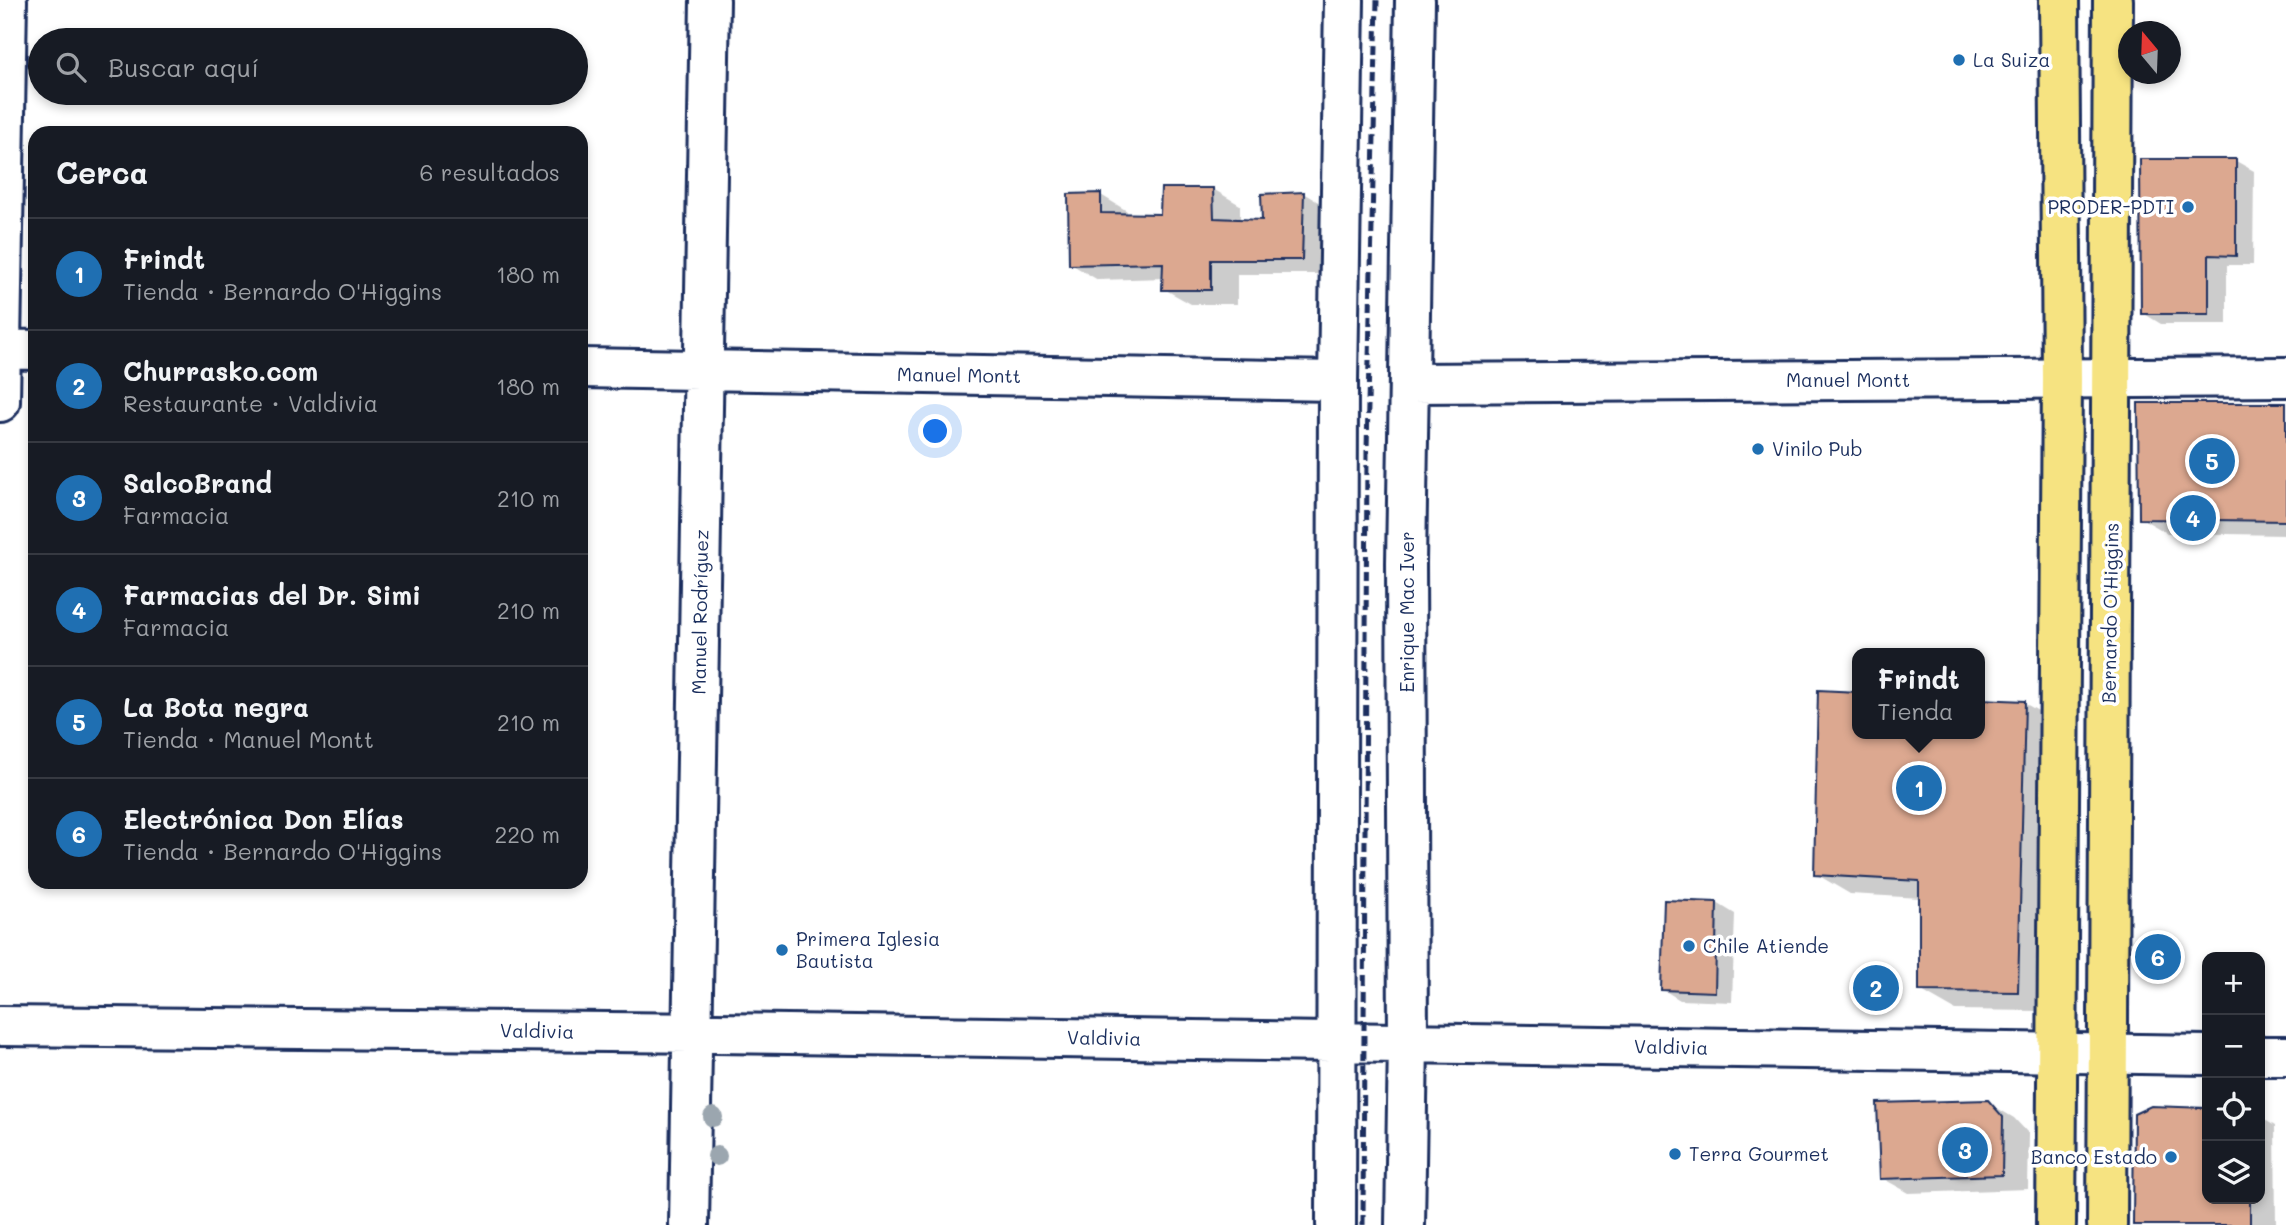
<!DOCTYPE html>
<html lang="es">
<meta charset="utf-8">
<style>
body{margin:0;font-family:Mali,sans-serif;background:#20242c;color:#f1f3f6}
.controls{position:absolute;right:21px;bottom:21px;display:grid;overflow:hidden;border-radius:14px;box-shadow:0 4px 10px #0003}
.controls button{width:63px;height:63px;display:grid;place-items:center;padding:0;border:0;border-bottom:2px solid #363941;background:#171b24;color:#f1f3f6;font:35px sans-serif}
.compass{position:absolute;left:2118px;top:21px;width:63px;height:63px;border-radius:50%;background:#171b24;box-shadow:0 4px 10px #0003;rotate:341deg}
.you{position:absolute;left:936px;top:432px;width:24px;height:24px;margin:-18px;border:5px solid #fff;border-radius:50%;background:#1a73e8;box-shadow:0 0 0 10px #1a73e833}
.badge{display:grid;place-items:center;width:46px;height:46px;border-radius:50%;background:#1f6fb2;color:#fff;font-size:23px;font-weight:700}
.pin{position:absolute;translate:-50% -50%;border:4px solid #fff;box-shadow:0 2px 7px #0006}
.popup{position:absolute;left:1852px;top:648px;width:133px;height:91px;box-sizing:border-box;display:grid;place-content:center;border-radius:14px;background:#171b24;filter:drop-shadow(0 2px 5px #0005);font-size:23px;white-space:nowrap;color:#9ea1a6}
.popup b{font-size:26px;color:#f1f3f6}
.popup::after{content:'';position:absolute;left:50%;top:100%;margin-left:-14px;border:14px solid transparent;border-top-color:#171b24}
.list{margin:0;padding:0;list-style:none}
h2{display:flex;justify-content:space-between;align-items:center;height:91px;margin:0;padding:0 28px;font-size:30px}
h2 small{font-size:23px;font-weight:400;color:#9ea1a6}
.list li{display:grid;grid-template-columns:46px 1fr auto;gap:21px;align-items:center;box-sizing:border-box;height:112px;padding:0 28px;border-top:2px solid #363941}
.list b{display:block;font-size:26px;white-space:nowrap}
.list p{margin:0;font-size:23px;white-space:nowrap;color:#9ea1a6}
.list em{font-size:23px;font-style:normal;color:#9ea1a6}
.icon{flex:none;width:38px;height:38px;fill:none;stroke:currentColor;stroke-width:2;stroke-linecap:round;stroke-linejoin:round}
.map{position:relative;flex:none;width:2286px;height:1225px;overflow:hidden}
.search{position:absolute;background:#171b24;box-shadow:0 4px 10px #0003;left:28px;top:28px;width:560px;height:77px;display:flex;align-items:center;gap:18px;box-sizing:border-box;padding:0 24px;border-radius:38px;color:#9ea1a6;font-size:26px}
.panel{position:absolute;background:#171b24;box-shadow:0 4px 10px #0003;left:28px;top:126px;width:560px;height:763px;border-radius:21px}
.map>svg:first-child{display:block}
</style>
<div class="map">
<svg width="2286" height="1225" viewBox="0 0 2286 1225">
<rect width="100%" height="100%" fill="#fff"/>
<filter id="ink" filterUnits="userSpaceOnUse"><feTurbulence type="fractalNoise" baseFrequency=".0143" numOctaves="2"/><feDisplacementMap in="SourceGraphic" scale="14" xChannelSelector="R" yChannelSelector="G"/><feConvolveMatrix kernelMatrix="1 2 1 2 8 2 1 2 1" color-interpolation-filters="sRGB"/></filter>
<g filter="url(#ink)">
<path fill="#0003" d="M 2142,161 L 2236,161 L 2254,171 L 2253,265 L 2227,265 L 2227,324 L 2161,324 L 2143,313 Z
M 1213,189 L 1240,205 L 1240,220 L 1264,222 L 1303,193 L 1330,209 L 1328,274 L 1237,274 L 1237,304 L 1191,304 L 1164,289 L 1165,278 L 1098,280 L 1071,264 L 1101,195 L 1127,211 L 1127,215 L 1162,216 Z
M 2286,405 L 2286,535 L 2167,533 L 2141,518 Z
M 2024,703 L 2058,722 L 2052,1011 L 1955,1010 L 1920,990 L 1921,898 L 1850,894 L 1816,874 L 1858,734 L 1980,734 Z
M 1717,903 L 1735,914 L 1732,1002 L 1680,1000 L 1662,989 Z
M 1987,1102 L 2014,1118 L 2029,1134 L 2028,1189 L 1909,1193 L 1882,1178 Z
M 2151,1108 L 2207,1110 L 2207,1199 L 2260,1199 L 2260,1117 L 2275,1126 L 2276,1225 L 2135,1225 Z"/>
<path fill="#dca890" stroke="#1b2f5e" stroke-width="2" d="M 2140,159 L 2236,159 L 2236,256 L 2209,255 L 2209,314 L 2141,314 Z
M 1161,188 L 1213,188 L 1214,218 L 1262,220 L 1261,194 L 1304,192 L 1302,260 L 1211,260 L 1211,290 L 1162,290 L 1163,263 L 1069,265 L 1068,194 L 1101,193 L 1101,213 L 1160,214 Z
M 2138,403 L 2286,403 L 2286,521 L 2139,519 Z
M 1818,690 L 1858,692 L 1858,734 L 1980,734 L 1980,699 L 2025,701 L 2018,992 L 1919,991 L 1919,881 L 1814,875 Z
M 1664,900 L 1717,902 L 1715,992 L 1661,990 Z
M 1988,1100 L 2003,1117 L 2002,1175 L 1880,1179 L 1877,1103 Z
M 2151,1106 L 2207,1108 L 2207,1199 L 2250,1199 L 2250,1225 L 2133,1225 L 2134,1114 Z"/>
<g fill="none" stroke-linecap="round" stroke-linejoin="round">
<defs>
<path id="minor" d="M 0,349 L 35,350
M 581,368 L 1338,381
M 1410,383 L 2286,377
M 0,402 L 7,0
M 0,1026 L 716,1033 L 2207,1055
M 2260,1056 L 2286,1056
M 689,1225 L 710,0
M 1336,1225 L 1338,381 L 1344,0
M 1405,1225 L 1408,1043 L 1406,563 L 1415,0"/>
<path id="major" d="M 2056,1225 L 2062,379 L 2059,0
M 2107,1225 L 2113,0"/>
</defs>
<use href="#minor" stroke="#1b2f5e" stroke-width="44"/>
<use href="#major" stroke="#1b2f5e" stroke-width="44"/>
<use href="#minor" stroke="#fff" stroke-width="38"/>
<use href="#major" stroke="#f6e381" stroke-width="38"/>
<path stroke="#1b2f5e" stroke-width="5" stroke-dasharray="10 5" stroke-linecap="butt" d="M 1363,1225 L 1367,450 L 1377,0"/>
</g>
<g fill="#9ba6af">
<circle cx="713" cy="1117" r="10"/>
<circle cx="717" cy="1156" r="10"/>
</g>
</g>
<g fill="#1f6fb2" stroke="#fff" stroke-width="2.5">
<circle cx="1959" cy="60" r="7"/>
<circle cx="2188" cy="207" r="7"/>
<circle cx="1758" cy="449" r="7"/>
<circle cx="1689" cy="946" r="7"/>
<circle cx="782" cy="950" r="7"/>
<circle cx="1675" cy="1154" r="7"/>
<circle cx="2171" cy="1157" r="7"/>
</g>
<g text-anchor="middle" stroke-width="7" stroke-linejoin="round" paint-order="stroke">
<g font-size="19" fill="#1b2f5e" stroke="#fff" text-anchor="start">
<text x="1973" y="67">La Suiza</text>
<text x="2174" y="214" text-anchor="end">PRODER-PDTI</text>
<text x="1772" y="456">Vinilo Pub</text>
<text x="796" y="946">Primera Iglesia<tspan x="796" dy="22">Bautista</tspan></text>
<text x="1703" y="953">Chile Atiende</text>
<text x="1689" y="1161">Terra Gourmet</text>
<text x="2157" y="1164" text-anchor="end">Banco Estado</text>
</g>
<g font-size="19" fill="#1b2f5e" stroke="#fff">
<text transform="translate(959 375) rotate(1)" y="7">Manuel Montt</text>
<text x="1848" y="387">Manuel Montt</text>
<text transform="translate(700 612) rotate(-89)" y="7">Manuel Rodríguez</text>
<text transform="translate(1407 612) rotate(-90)" y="7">Enrique Mac Iver</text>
<text transform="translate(2110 613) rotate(-89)" y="7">Bernardo O'Higgins</text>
<text transform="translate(537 1031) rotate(1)" y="7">Valdivia</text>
<text transform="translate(1104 1038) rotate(1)" y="7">Valdivia</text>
<text transform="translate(1671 1047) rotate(1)" y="7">Valdivia</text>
</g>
</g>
</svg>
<div class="controls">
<button>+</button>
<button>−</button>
<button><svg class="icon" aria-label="locate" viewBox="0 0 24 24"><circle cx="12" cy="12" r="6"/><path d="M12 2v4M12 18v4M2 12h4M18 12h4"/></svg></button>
<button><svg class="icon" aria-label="layers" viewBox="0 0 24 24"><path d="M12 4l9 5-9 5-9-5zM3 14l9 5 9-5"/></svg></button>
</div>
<svg class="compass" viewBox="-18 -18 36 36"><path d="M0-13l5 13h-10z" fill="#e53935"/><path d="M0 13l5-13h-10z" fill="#9ea1a6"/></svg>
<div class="you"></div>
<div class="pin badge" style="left:1919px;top:788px">1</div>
<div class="popup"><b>Frindt</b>Tienda</div>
<div class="pin badge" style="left:1876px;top:988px">2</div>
<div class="pin badge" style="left:1965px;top:1150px">3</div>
<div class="pin badge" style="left:2193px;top:518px">4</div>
<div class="pin badge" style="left:2212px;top:461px">5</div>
<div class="pin badge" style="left:2158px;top:957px">6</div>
<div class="search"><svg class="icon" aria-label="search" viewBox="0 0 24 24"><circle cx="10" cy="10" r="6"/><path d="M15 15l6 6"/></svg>Buscar aquí</div>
<section class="panel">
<h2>Cerca<small>6 resultados</small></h2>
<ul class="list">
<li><span class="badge">1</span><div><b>Frindt</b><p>Tienda · Bernardo O'Higgins</p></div><em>180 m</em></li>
<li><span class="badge">2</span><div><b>Churrasko.com</b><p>Restaurante · Valdivia</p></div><em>180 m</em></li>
<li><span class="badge">3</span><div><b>SalcoBrand</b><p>Farmacia</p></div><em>210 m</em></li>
<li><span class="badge">4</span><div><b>Farmacias del Dr. Simi</b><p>Farmacia</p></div><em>210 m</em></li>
<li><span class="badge">5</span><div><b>La Bota negra</b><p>Tienda · Manuel Montt</p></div><em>210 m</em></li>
<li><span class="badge">6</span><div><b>Electrónica Don Elías</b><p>Tienda · Bernardo O'Higgins</p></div><em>220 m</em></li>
</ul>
</section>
</div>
